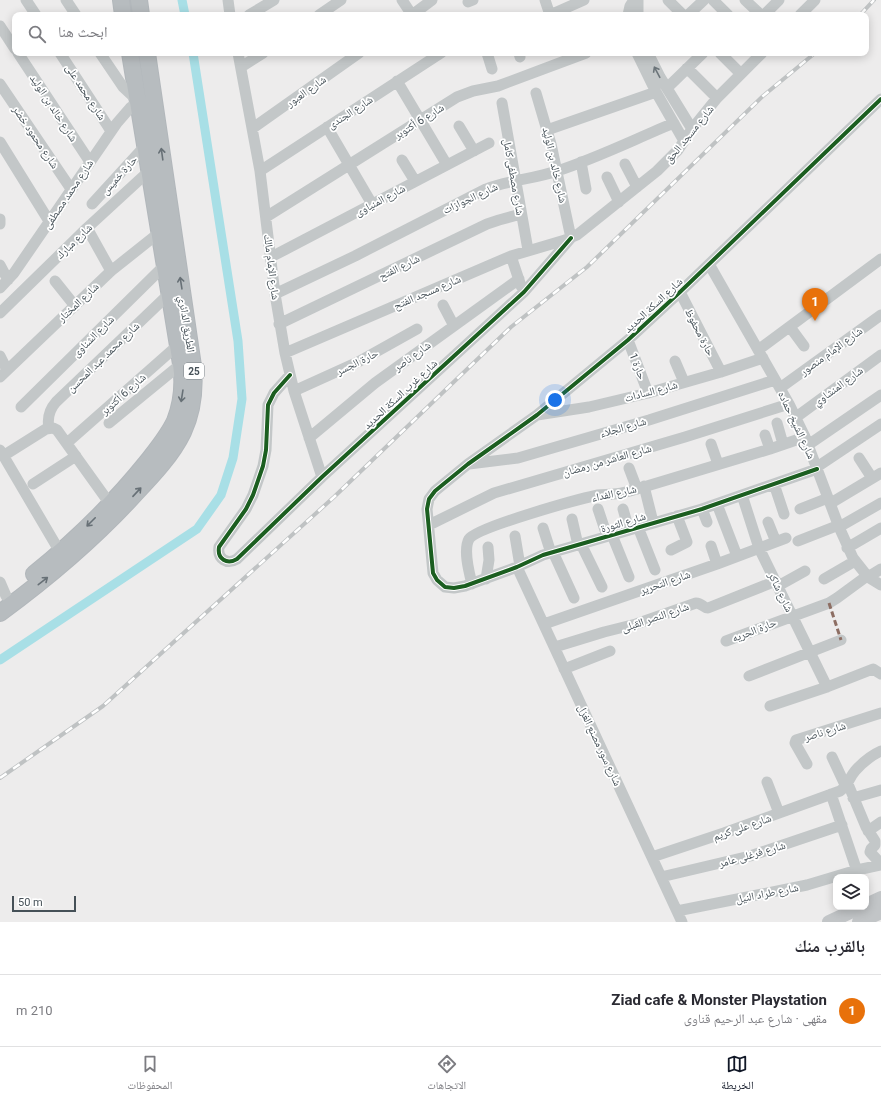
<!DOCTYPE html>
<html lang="ar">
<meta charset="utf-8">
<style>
body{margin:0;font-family:Roboto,"Noto Naskh Arabic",sans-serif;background:#f7f7f7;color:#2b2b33;direction:rtl}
.controls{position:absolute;right:12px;bottom:12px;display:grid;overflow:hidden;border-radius:8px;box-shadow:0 2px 10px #0003}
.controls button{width:36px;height:36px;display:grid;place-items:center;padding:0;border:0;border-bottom:1px solid #e1e1e2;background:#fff;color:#2b2b33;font:20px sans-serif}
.scale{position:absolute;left:12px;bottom:10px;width:64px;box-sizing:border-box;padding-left:4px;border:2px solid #455057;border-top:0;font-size:11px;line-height:14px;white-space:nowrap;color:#455057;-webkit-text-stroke:3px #fff;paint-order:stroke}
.you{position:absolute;left:555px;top:400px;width:14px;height:14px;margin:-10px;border:3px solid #fff;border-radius:50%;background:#1a73e8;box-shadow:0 0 0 6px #1a73e833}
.badge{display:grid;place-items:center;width:26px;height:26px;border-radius:50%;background:#111827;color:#fff;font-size:13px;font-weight:700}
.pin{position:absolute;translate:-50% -33px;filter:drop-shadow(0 1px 2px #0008)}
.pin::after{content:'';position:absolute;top:21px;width:14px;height:12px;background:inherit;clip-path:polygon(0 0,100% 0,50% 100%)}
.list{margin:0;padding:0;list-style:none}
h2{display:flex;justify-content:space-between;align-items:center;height:52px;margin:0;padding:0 16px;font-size:17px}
h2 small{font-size:13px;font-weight:400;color:#7c7c81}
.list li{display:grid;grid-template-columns:26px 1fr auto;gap:12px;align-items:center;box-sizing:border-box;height:72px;padding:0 16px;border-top:1px solid #e1e1e2}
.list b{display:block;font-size:15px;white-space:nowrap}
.list p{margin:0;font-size:13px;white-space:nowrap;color:#7c7c81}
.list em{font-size:13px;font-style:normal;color:#7c7c81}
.icon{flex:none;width:22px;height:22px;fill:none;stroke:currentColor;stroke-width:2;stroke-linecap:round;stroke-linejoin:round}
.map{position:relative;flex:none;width:881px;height:922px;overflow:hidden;direction:ltr}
.search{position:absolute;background:#fff;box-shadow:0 2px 10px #0003;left:12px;right:12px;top:12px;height:44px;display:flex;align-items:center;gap:10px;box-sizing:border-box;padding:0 14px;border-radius:8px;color:#7c7c81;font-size:15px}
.sheet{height:124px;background:#fff}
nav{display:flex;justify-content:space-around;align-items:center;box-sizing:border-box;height:56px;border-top:1px solid #e1e1e2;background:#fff;font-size:11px;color:#7c7c81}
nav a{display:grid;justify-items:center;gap:2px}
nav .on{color:#111827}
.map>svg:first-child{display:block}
</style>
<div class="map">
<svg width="881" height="922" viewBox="0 0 881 922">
<rect width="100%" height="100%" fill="#edecec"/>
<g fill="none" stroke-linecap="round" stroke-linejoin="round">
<path stroke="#a8dfe6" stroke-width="9" d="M 182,0 L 185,15
M 0,660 L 197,529 L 221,495 L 233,458 L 242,399 L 238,341 L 193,53"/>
<defs>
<path id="highway" d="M 121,0 L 123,15
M 139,0 L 141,15
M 34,574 C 75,541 114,503 147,462 C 157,449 168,436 175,421 C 182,403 184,384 181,364 L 130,53
M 0,613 C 49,577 94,539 135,494 C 152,476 172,455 183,432 C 193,411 195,389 193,366 L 147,53"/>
</defs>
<use href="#highway" stroke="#b2b7bb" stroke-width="18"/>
<path stroke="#c3c7c8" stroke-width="11" d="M 26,0 L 36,15
M 66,0 L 76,15
M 228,0 L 230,15
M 402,0 L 412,15
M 545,0 L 550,15 L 584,0
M 668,0 L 683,15
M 713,0 L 728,15
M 745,0 L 761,15
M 468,2 L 473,0
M 249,15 L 274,0
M 319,15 L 341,0
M 412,15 L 432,0
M 628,15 L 630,6 L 634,0
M 638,15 L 638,0
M 688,15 L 704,0
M 764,15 L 779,0
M 800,15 L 815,0
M 0,26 L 15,49
M 18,53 L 90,162
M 60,53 L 111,131
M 100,53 L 123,87 L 138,101
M 238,53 L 260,171 L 275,294 L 285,353 L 294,391 L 322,477
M 487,53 L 492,69
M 519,53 L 520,57
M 637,53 L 656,92 L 684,141
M 648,53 L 660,77 L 692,129
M 720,53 L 741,74
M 241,67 L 263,53
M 687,68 L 717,98
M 397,81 L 447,165
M 0,84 L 71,189
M 667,88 L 703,53
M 536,93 L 551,144 L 571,238
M 502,103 L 528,250
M 459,126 L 474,151
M 327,127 L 372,204
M 253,128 L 359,53
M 547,130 L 656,92
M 0,142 L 49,221
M 402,160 L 415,181
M 581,162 L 586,189
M 625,164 L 637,187
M 260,171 L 441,53
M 607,177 L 619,202
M 92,204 L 145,146
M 266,217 L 457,97 L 473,91 L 498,86 L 586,53
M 0,219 L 0,224
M 87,228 L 111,271
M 511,256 L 521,286
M 271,257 L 489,143
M 709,264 L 789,404 L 805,437 L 839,527 L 853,558 L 868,577 L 881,585
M 0,265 L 8,280
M 55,281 L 75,306
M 0,288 L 14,273 L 117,123 L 130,108 L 138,102
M 680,292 L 721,372
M 275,294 L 355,256 L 486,189 C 509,180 534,179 557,171 C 597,158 635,139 674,123
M 443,305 L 454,326
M 0,313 L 87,228 L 149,171
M 279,324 L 487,224 L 499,220 L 521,214
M 790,327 L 804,346
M 628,340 L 648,393
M 758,350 L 881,259
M 285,353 L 511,256 L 565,240 L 577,235 L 657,171 L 678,150 L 692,129 L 717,98 L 762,53
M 0,356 L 7,370
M 675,361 L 684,382
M 290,375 L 274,393 L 268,405 L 266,450 L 263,466 L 253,495 L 246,509 L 219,547 C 217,559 227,565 237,559 L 322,477 L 524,292 L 571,238
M 0,377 L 111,271 L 160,232
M 780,388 L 881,315
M 294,391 L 358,362 L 417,329
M 21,407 L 165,265
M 537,415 L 589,407 L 648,393 L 721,372 L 763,358
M 795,418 L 881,355
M 109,423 L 181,364
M 777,423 L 783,444
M 49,428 C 47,418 49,410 56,402 L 170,293
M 765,435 L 770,449
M 309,438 L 375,383 L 519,279
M 67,443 L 178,345
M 711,444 L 718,464
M 808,445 L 881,395
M 0,450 L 60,552
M 3,456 L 46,429 L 53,428 L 57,430 L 110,504
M 859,458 L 872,478
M 469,464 L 518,458 L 649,420 L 775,380
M 817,467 L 881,424
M 629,468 L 637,489
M 817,469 L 702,509 L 543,555 L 517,567 L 465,586 L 454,588 L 445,587 L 437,580 L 433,573 L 427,509 L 429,499 L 435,491 L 468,464 L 537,415 L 628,340 L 680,292 L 881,99
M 33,484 L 76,456
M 774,484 L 784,514
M 644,486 L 653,522
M 742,495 L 759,548 L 827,687
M 831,503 L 881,473
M 717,504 L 737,556
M 598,509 L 607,536
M 623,509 L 629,530
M 702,509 L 707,522
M 800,509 L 828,498
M 572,519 L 578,545
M 768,522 L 776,542
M 429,525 L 494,493 L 685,437 L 789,404
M 638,527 L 655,570
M 839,527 L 881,503
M 543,528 L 551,553
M 612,535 L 629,577
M 515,536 L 520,566
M 798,541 L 839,525
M 581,544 L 602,587
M 711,546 L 717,564
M 847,548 L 881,528
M 671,550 L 687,542 L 677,516
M 553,552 L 574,598
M 517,567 L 682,922
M 868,577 L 881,569
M 486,579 L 489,560 L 488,547
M 824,579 L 855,561
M 0,582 L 6,596
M 472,584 C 469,572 463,550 469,539 C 477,527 579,499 598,495 C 603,494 608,495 613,494 C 621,494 629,491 637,489 L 770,449 L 805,437
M 778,586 L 805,571
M 544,624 L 717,564 L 786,538
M 726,641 L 829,603 L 837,598 L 867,576
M 555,647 L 604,632 L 636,624 L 696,603 C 702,603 703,608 708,608 L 776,581
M 564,669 L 610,651
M 749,676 L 841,640
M 770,706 L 827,687 L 873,669 L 881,674
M 832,757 L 846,787
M 807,764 L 795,743 L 796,740 L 881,713
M 767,782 L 779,813
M 848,784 L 866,827 L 875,841 L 875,845 L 871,849 L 870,852 L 881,864
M 831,794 L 859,877
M 853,798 L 881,790
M 868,831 L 881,822
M 652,857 L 724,833 L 840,791 C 848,786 849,778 855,771 C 862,763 872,755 881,751
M 661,877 L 750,856 L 842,825
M 677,911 L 807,885 L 857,870 L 881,865"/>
<path stroke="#c2c5c7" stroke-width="14" d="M 866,905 L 881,898
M 829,922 L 861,907
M 859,922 L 881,912"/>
<use href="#highway" stroke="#b7bcbf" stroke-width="16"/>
<defs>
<path id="rail" d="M 860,15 L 874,0
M 0,778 L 103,706 L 334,497 L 511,327 L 587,267 L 763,96 L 815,53"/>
</defs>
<use href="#rail" stroke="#bfc2c3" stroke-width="4"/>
<use href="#rail" stroke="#fff" stroke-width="2.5" stroke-dasharray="8" stroke-linecap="butt"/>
<path stroke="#8d6e63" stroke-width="3" stroke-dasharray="6 3" stroke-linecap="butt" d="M 829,603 L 841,640"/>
<defs>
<path id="cycleway" d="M 290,375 L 274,393 L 268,405 L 266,450 L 263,466 L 253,495 L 246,509 L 219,547 C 217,559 227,565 237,559 L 322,477 L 524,292 L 571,238
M 817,469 L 702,509 L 543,555 L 517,567 L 465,586 L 454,588 L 445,587 L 437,580 L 433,573 L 427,509 L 429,499 L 435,491 L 468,464 L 537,415 L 628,340 L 680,292 L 881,99"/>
</defs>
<use href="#cycleway" stroke="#fff" stroke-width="6"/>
<use href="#cycleway" stroke="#1b5e20" stroke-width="4"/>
</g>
<defs><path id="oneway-shaft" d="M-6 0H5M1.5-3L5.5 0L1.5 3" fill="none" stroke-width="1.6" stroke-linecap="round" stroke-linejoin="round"/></defs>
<use stroke="#6b7479" href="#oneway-shaft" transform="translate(657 72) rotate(-118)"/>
<g stroke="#677076">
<use href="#oneway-shaft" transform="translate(162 154) rotate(-98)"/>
<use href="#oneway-shaft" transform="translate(181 283) rotate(-99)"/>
<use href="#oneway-shaft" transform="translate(182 396) rotate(99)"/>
<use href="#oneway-shaft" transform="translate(137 492) rotate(-47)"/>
<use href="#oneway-shaft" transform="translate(91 522) rotate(135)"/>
<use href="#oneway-shaft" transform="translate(43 581) rotate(-38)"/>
</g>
<g text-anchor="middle" stroke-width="3.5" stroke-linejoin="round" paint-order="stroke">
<rect fill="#fff" stroke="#7d8489" stroke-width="1" x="184" y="363" width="20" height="16" rx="3"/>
<g font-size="10" font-weight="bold" fill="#455057">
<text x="194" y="375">25</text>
</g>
<g font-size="11" fill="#455057" stroke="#fff">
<text transform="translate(306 91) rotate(-35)" y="4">شارع العبور</text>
<text transform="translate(86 92) rotate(57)" y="4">شارع محمد على</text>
<text transform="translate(54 108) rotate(57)" y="4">شارع خالد بن الوليد</text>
<text transform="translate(350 112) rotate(-33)" y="4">شارع الجندى</text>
<text transform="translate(419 121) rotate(-32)" y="4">شارع 6 أكتوبر</text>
<text transform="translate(689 134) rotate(-51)" y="4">شارع مسجد الحق</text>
<text transform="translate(36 137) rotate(56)" y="4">شارع محمود خضر</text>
<text transform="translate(555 165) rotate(77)" y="4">شارع خالد بن الوليد</text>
<text transform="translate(119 175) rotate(-48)" y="4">حارة خميس</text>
<text transform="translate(514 177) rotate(80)" y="4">شارع مصطفى كامل</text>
<text transform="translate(68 194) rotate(-56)" y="4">شارع محمد مصطفى</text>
<text transform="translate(470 198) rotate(-25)" y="4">شارع الجوازات</text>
<text transform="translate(380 200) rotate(-28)" y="4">شارع المنياوى</text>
<text transform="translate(74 241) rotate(-44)" y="4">شارع مبارك</text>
<text transform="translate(272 267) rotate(83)" y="4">شارع الإمام مالك</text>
<text transform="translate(399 267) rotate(-26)" y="4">شارع الفتح</text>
<text transform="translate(427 292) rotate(-23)" y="4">شارع مسجد الفتح</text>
<text transform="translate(78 302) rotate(-43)" y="4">شارع المختار</text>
<text transform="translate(653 305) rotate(-43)" y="4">شارع السكة الحديد</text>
<text transform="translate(187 324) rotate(81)" y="4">الطريق الدائري</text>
<text transform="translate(700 332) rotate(63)" y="4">حارة محفوظ</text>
<text transform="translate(93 336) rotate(-45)" y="4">شارع الشناوى</text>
<text transform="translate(831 351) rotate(-36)" y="4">شارع الإمام منصور</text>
<text transform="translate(412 356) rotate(-36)" y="4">شارع ناصر</text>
<text transform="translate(103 357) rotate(-44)" y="4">شارع محمد عبد المحسن</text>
<text transform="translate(357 362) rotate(-26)" y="4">حارة الجسر</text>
<text transform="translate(638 366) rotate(69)" y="4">حارة 1</text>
<text transform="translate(838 386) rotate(-36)" y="4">شارع المنشاوي</text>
<text transform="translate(651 391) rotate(-15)" y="4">شارع السادات</text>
<text transform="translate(123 394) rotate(-42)" y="4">شارع 6 أكتوبر</text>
<text transform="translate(400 394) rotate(-43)" y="4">شارع غرب السكة الحديد</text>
<text transform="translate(797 425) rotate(65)" y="4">شارع الشيخ حماده</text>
<text transform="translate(623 427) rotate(-16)" y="4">شارع الجلاء</text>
<text transform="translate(607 460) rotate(-16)" y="4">شارع العاشر من رمضان</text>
<text transform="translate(614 493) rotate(-12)" y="4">شارع الفداء</text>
<text transform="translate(623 522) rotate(-17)" y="4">شارع الثورة</text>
<text transform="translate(665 582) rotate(-19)" y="4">شارع التحرير</text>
<text transform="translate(781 592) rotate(64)" y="4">شارع شاكر</text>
<text transform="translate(655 617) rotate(-19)" y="4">شارع النصر القبلى</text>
<text transform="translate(754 630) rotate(-21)" y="4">حارة الحريه</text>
<text transform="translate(825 731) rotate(-17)" y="4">شارع ناصر</text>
<text transform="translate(600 745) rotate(65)" y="4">شارع سور مصنع الغزل</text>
<text transform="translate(742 827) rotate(-19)" y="4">شارع على كريم</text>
<text transform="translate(752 854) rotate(-16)" y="4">شارع فرغلى عامر</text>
<text transform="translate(767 893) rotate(-11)" y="4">شارع طراد النيل</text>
</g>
</g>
</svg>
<div class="controls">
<button><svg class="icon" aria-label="layers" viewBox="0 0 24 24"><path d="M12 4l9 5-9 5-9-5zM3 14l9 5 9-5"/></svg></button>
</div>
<div class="scale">50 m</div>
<div class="you"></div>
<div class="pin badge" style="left:815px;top:321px;background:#e8710a">1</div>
<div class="search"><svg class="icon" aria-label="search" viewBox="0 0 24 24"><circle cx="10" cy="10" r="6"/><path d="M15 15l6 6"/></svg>ابحث هنا</div>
</div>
<section class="sheet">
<h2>بالقرب منك<small></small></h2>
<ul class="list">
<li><span class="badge" style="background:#e8710a">1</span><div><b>Ziad cafe &amp; Monster Playstation</b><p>مقهى · شارع عبد الرحيم قناوى</p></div><em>210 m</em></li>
</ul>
</section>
<nav>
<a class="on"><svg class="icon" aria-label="map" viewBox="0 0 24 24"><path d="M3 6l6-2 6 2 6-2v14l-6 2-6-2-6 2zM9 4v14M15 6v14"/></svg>الخريطة</a>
<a><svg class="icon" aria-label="directions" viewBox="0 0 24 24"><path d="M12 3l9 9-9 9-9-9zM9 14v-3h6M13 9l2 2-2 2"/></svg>الاتجاهات</a>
<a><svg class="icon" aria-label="saved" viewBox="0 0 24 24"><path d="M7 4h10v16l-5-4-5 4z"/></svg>المحفوظات</a>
</nav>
